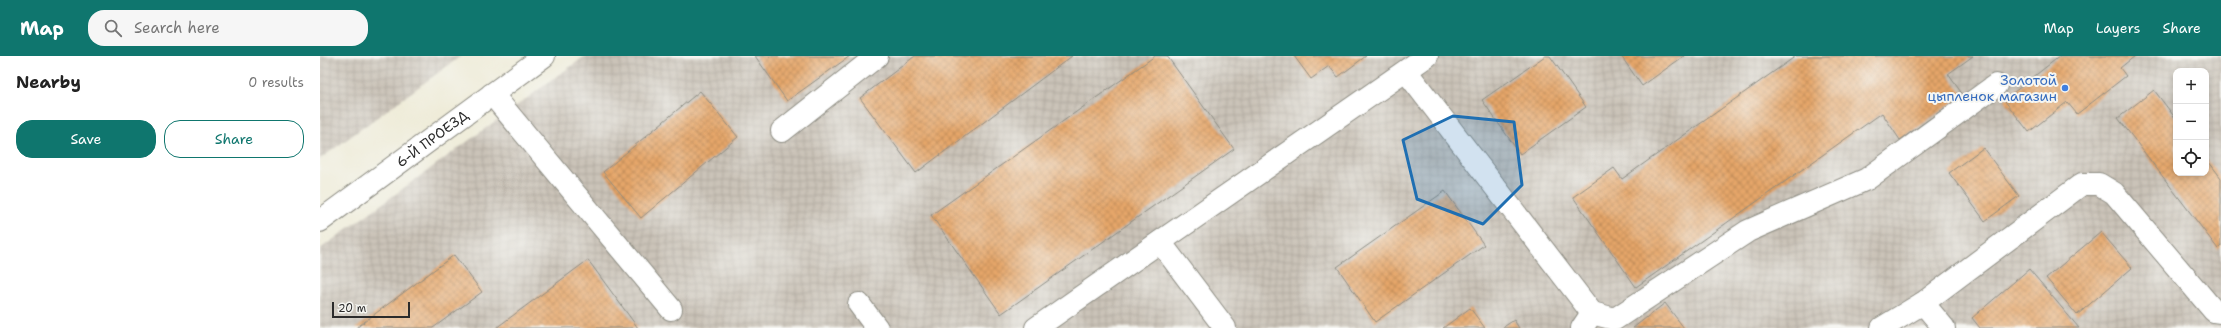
<!DOCTYPE html>
<meta charset="utf-8">
<style>
body{margin:0;font-family:"Shantell Sans",sans-serif;background:#f6f6f6;color:#222}
.controls{position:absolute;right:12px;top:12px;display:grid;overflow:hidden;border-radius:8px;box-shadow:0 2px 6px #0003}
.controls button{width:36px;height:36px;display:grid;place-items:center;padding:0;border:0;border-bottom:1px solid #e0e0e0;background:#fff;color:#222;font:20px sans-serif}
.scale{position:absolute;left:12px;bottom:10px;width:78px;box-sizing:border-box;padding-left:4px;border:2px solid #2b2b2b;border-top:0;font-size:11px;line-height:14px;white-space:nowrap;color:#2b2b2b;-webkit-text-stroke:3px #f6f6f2;paint-order:stroke}
.list{margin:0;padding:0;list-style:none}
h2{display:flex;justify-content:space-between;align-items:center;height:52px;margin:0;padding:0 16px;font-size:17px}
h2 small{font-size:13px;font-weight:400;color:#767676}
.actions{display:flex;gap:8px;padding:12px 16px}
.actions a{flex:1;padding:9px 0;border:1px solid #0f766e;border-radius:16px;text-align:center;font-size:14px;color:#0f766e}
.actions .main{background:#0f766e;color:#fff}
.icon{flex:none;width:22px;height:22px;fill:none;stroke:currentColor;stroke-width:2;stroke-linecap:round;stroke-linejoin:round}
.map{position:relative;flex:none;width:1901px;height:272px;overflow:hidden}
header{display:flex;align-items:center;gap:24px;box-sizing:border-box;height:56px;padding:0 20px;background:#0f766e;color:#fff}
header strong{font-size:19px}
nav{display:flex;gap:22px;margin-inline-start:auto;font-size:14px}
.search{width:280px;height:36px;background:#f6f6f6;display:flex;align-items:center;gap:10px;box-sizing:border-box;padding:0 14px;border-radius:16px;color:#767676;font-size:15px}
main{display:flex}
aside{flex:1;background:#fff}
.map>svg:first-child{display:block}
</style>
<header>
<strong>Map</strong>
<div class="search"><svg class="icon" aria-label="search" viewBox="0 0 24 24"><circle cx="10" cy="10" r="6"/><path d="M15 15l6 6"/></svg>Search here</div>
<nav><a>Map</a><a>Layers</a><a>Share</a></nav>
</header>
<main>
<aside>
<h2>Nearby<small>0 results</small></h2>
<ul class="list">
</ul>
<div class="actions"><a class="main">Save</a><a>Share</a></div>
</aside>
<div class="map">
<svg width="1901" height="272" viewBox="0 0 1901 272">
<defs>
<pattern id="industrial-grid" width="8" height="8" patternUnits="userSpaceOnUse"><rect width="8" height="8" fill="#cac3b8"/><path d="M0 4h8M4 0v8" fill="none" stroke="#aea89e"/></pattern>
<pattern id="building-cross-hatch" width="8" height="8" patternUnits="userSpaceOnUse"><rect width="8" height="8" fill="#e5a669"/><path d="M0 0l8 8M0 8l8-8" fill="none" stroke="#ba8757"/></pattern>
</defs>
<rect width="100%" height="100%" fill="#f6f6f2"/>
<filter id="ink" filterUnits="userSpaceOnUse"><feTurbulence type="fractalNoise" baseFrequency=".025" numOctaves="2"/><feDisplacementMap in="SourceGraphic" scale="8" xChannelSelector="R" yChannelSelector="G"/><feConvolveMatrix kernelMatrix="1 2 1 2 8 2 1 2 1" color-interpolation-filters="sRGB"/></filter>
<filter id="wash" filterUnits="userSpaceOnUse"><feTurbulence type="fractalNoise" baseFrequency=".012" numOctaves="4" result="noise"/><feDisplacementMap in="SourceGraphic" scale="16" xChannelSelector="R" yChannelSelector="G"/><feGaussianBlur stdDeviation="0.9" result="paint"/><feColorMatrix in="noise" values="0 0 0 0 0 0 0 0 0 0 0 0 0 0 0 0 0 1.4 0 .05"/><feComposite in="paint" operator="in"/></filter>
<g filter="url(#wash)">
<rect width="100%" height="100%" fill="#efecd9"/>
<path fill="url(#industrial-grid)" fill-rule="evenodd" d="M 0,0 L 141,0 L 0,103 Z
M 265,0 L 1901,0 L 1901,272 L 0,272 L 0,193 ZM 1856,15 L 1886,15 L 1886,117 L 1856,117 Z"/>
<g id="blocks">
<path fill="url(#building-cross-hatch)" d="M 435,0 L 530,0 L 467,45 Z
M 595,0 L 752,0 L 596,117 L 540,42 Z
M 835,0 L 847,0 L 914,93 L 681,258 L 611,159 Z
M 974,0 L 1046,0 L 1018,21 L 1009,10 L 991,23 Z
M 1225,0 L 1230,0 L 1266,51 L 1200,98 L 1162,44 Z
M 1301,0 L 1364,0 L 1322,30 Z
M 1476,0 L 1653,0 L 1628,18 L 1643,39 L 1580,84 L 1562,57 L 1316,231 L 1253,141 L 1294,112 L 1302,123 Z
M 1740,0 L 1815,0 L 1800,12 L 1806,20 L 1757,58 L 1747,46 L 1709,76 L 1684,44 Z
M 1834,34 L 1856,63 L 1856,117 L 1886,117 L 1886,102 L 1901,122 L 1901,190 L 1898,193 L 1798,62 Z
M 380,35 L 418,81 L 321,162 L 283,116 Z
M 1663,92 L 1699,140 L 1665,165 L 1629,117 Z
M 1125,135 L 1164,189 L 1055,266 L 1017,211 Z
M 1781,176 L 1812,212 L 1757,259 L 1726,222 Z
M 134,199 L 162,236 L 113,272 L 36,272 Z
M 268,204 L 318,272 L 176,272 Z
M 1709,213 L 1759,272 L 1660,272 L 1652,262 Z
M 1345,247 L 1364,272 L 1313,272 Z
M 1150,252 L 1165,272 L 1123,272 Z
M 1194,264 L 1199,272 L 1182,272 Z"/>
</g>
</g>
<g filter="url(#ink)">
<use href="#blocks" fill-opacity="0" stroke="#8d8c82" stroke-width="1"/>
<g fill="none" stroke-linecap="round" stroke-linejoin="round">
<defs>
<g id="minor">
<path d="M 1086,15 L 1272,257 L 1262,272"/>
<path d="M 172,38 L 351,253"/>
<path d="M 462,75 L 557,0"/>
<path id="s1" d="M 0,165 L 224,0"/>
<path d="M 840,186 L 905,272"/>
<path d="M 1603,247 L 1624,272"/>
<path d="M 539,248 L 557,272"/>
<path d="M 1272,257 L 1295,263 L 1428,175 L 1547,123 L 1676,29"/>
<path d="M 716,272 L 1107,0"/>
<path d="M 1562,272 L 1603,247 L 1762,128 L 1779,128 L 1794,137 L 1894,255 L 1901,256"/>
</g>
</defs>
<use href="#minor" stroke="#8d8c82" stroke-width="24"/>
<use href="#minor" stroke="#fff" stroke-width="22"/>
</g>
</g>
<path fill="#1f6fb2" fill-opacity="0.2" stroke="#1f6fb2" stroke-width="3" stroke-linejoin="round" d="M 1133,60 L 1194,66 L 1202,129 L 1163,168 L 1097,143 L 1083,84 Z"/>
<circle fill="#3f7fe0" stroke="#f6f6f2" stroke-width="1.5" cx="1745" cy="32" r="4"/>
<g text-anchor="middle" stroke-width="4" stroke-linejoin="round" paint-order="stroke">
<g font-size="14" fill="#366cbe" stroke="#f6f6f2" text-anchor="end">
<text x="1737" y="29">Золотой<tspan x="1737" dy="16">цыпленок магазин</tspan></text>
</g>
<g font-size="14" fill="#2b2b2b" stroke="#f6f6f2">
<text dy="5" stroke="none"><textPath href="#s1" startOffset="139">6-Й ПРОЕЗД</textPath></text>
</g>
</g>
</svg>
<div class="controls">
<button>+</button>
<button>−</button>
<button><svg class="icon" aria-label="locate" viewBox="0 0 24 24"><circle cx="12" cy="12" r="6"/><path d="M12 2v4M12 18v4M2 12h4M18 12h4"/></svg></button>
</div>
<div class="scale">20 m</div>
</div>
</main>
